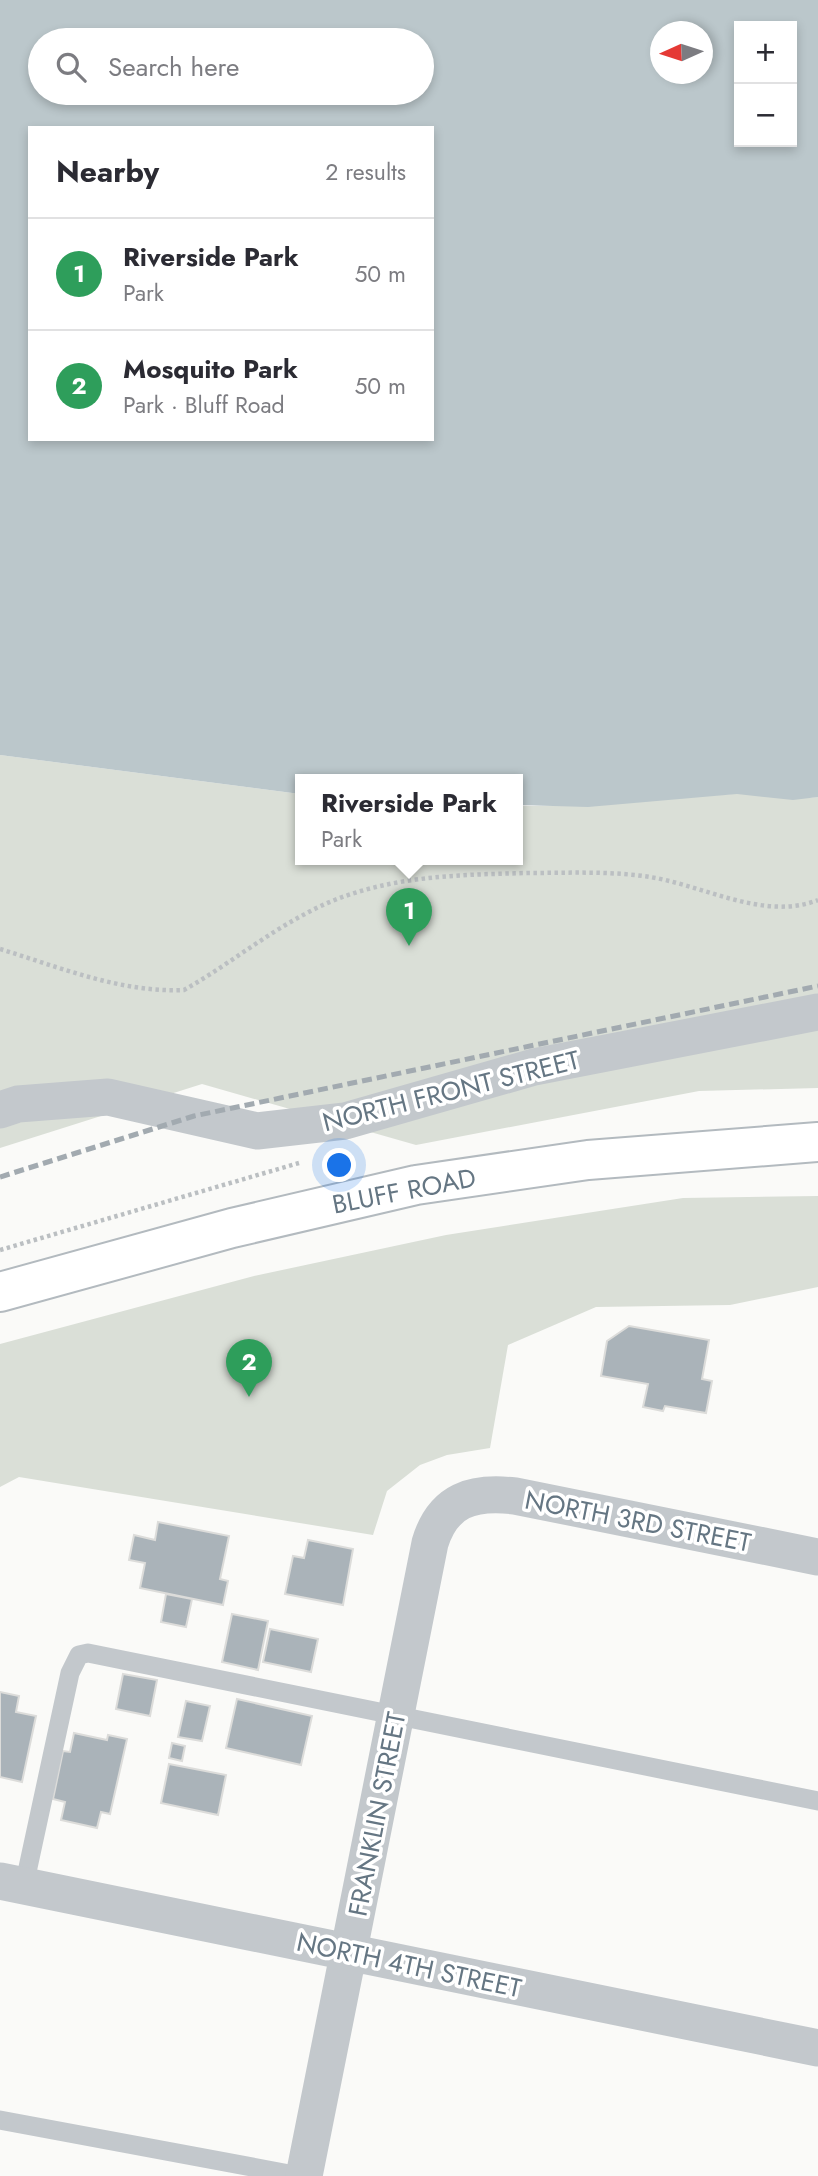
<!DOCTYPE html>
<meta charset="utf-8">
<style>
body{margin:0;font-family:Jost,sans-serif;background:#f2f2f3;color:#2b2b33}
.controls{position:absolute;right:21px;top:21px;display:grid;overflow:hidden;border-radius:0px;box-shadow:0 4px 10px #0003}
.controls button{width:63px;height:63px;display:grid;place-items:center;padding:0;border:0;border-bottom:2px solid #e1e1e2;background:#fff;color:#2b2b33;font:35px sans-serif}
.compass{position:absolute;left:650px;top:21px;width:63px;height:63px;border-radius:50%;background:#fff;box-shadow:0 4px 10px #0003;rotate:267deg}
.you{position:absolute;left:340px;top:1166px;width:24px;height:24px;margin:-18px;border:5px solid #fff;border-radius:50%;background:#1a73e8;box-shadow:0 0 0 10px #1a73e833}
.badge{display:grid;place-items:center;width:46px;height:46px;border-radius:50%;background:#e4572e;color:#fff;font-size:23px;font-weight:700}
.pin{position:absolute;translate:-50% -58px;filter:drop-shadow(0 2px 4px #0008)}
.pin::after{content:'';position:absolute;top:37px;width:24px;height:21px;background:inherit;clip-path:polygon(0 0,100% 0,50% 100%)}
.popup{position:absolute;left:295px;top:774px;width:228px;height:91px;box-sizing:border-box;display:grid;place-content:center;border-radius:0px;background:#fff;filter:drop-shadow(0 2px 5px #0005);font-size:23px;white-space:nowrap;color:#7c7c81}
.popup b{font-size:26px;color:#2b2b33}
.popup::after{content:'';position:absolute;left:50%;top:100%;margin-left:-14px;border:14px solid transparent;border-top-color:#fff}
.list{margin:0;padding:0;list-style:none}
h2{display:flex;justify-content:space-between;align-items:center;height:91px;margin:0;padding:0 28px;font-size:30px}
h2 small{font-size:23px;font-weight:400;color:#7c7c81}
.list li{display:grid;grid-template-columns:46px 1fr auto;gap:21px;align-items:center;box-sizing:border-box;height:112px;padding:0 28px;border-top:2px solid #e1e1e2}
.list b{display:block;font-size:26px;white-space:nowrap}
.list p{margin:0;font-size:23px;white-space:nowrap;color:#7c7c81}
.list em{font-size:23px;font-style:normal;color:#7c7c81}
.icon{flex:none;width:38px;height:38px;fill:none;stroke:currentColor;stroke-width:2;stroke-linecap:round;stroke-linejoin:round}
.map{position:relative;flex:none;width:818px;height:2176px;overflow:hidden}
.search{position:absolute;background:#fff;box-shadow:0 4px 10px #0003;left:28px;top:28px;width:406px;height:77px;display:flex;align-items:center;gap:18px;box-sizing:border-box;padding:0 24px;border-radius:38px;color:#7c7c81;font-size:26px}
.panel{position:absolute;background:#fff;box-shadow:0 4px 10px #0003;left:28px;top:126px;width:406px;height:315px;border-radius:0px}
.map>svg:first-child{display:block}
</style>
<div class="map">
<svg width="818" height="2176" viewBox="0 0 818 2176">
<rect width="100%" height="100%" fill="#fafaf8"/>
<path fill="#dadfd7" d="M 0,755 L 300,794 L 300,860 L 518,860 L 518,806 C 590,807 660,799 732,794 C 761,792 789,800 818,797 L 818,1088 L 699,1091 L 416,1145 L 202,1084 L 0,1148 Z
M 818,1196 L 818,1287 L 730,1305 L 596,1307 L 508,1345 L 490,1448 L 447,1455 L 420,1465 L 387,1491 L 373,1535 L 19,1477 L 0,1487 L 0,1344 L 254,1276 L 446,1235 L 683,1198 Z"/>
<path fill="#bbc7cb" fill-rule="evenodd" d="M 0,0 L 818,0 L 818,797 L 793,800 L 737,794 L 588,807 L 518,805 L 518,780 L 300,780 L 300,794 L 0,755 ZM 739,26 L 792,26 L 792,142 L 739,142 ZM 660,32 L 702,32 L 702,74 L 660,74 ZM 40,40 L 422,40 L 422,93 L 40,93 ZM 30,128 L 432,128 L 432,439 L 30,439 Z"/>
<path fill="#aab3b9" stroke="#dcdcda" stroke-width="2" d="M 629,1326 L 709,1340 L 702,1379 L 712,1381 L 706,1413 L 665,1406 L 663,1411 L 643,1407 L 648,1384 L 601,1376 L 607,1341 Z
M 158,1522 L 229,1536 L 220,1579 L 228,1581 L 223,1605 L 140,1588 L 145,1563 L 129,1560 L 134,1535 L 155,1540 Z
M 308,1540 L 353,1549 L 343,1605 L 285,1594 L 293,1556 L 304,1558 Z
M 166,1594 L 192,1599 L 186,1627 L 161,1622 Z
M 232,1614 L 268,1621 L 258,1670 L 222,1662 Z
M 270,1629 L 318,1639 L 311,1672 L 263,1662 Z
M 123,1674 L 157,1680 L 150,1716 L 116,1709 Z
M 0,1692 L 19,1696 L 16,1712 L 36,1716 L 22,1782 L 0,1777 Z
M 237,1699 L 312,1716 L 301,1765 L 226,1748 Z
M 186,1701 L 210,1706 L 202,1741 L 178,1737 Z
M 74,1733 L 107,1740 L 108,1735 L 127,1739 L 110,1814 L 101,1812 L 97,1828 L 61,1820 L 65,1802 L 53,1799 L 63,1751 L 70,1752 Z
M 172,1743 L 185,1746 L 182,1761 L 169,1758 Z
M 169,1764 L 226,1775 L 218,1815 L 161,1803 Z"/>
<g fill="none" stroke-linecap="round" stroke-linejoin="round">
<defs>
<path id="secondary" d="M 0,1292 L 232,1228 L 416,1185 L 588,1160 L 818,1142"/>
</defs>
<use href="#secondary" stroke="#b3babf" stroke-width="42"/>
<path stroke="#bbbfc2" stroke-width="4.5" stroke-dasharray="3.5 3.5" stroke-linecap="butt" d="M 0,949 C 59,967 121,993 184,990 C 225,967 263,936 305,914 C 374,876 450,875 527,873 C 566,873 604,871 643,876 C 701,883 762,922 818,900
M 0,1250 L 299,1163"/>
<path stroke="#c3c8cc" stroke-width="19" d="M 24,1886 L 70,1673 L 79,1655 L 88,1653 L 818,1801
M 0,2120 L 300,2176"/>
<path stroke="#c3c8cc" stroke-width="37" d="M 0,1110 L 18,1104 L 108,1097 L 257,1131 L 345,1121 L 534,1067 L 818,1012
M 0,1881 L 818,2048
M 304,2176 L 430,1543 C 443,1500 472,1491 515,1496 L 818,1557"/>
<use href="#secondary" stroke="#fff" stroke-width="38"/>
<path stroke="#a2aab0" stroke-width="5" stroke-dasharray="10 5" stroke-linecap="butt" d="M 0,1177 L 194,1116 L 818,986"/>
</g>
<g text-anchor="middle" stroke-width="7" stroke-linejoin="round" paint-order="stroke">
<g font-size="26" fill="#657683" stroke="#fff">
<text transform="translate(451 1091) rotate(-14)" y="9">NORTH FRONT STREET</text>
<text transform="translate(404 1191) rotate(-11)" y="9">BLUFF ROAD</text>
<text transform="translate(638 1521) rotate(11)" y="9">NORTH 3RD STREET</text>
<text transform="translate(377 1814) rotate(-79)" y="9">FRANKLIN STREET</text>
<text transform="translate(409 1965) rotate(12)" y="9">NORTH 4TH STREET</text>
</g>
</g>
</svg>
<div class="controls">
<button>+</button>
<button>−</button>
</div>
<svg class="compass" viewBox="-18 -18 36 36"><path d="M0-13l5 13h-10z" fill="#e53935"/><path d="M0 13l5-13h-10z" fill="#7c7c81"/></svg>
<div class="you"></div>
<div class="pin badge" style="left:409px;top:946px;background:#2e9e5b">1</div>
<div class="popup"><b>Riverside Park</b>Park</div>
<div class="pin badge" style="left:249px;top:1397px;background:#2e9e5b">2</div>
<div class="search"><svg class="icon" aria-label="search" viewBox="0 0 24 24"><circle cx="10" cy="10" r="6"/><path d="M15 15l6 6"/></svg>Search here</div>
<section class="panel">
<h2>Nearby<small>2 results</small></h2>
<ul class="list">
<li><span class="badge" style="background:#2e9e5b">1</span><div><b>Riverside Park</b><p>Park</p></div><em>50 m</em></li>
<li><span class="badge" style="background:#2e9e5b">2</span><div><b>Mosquito Park</b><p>Park · Bluff Road</p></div><em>50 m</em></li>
</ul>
</section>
</div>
